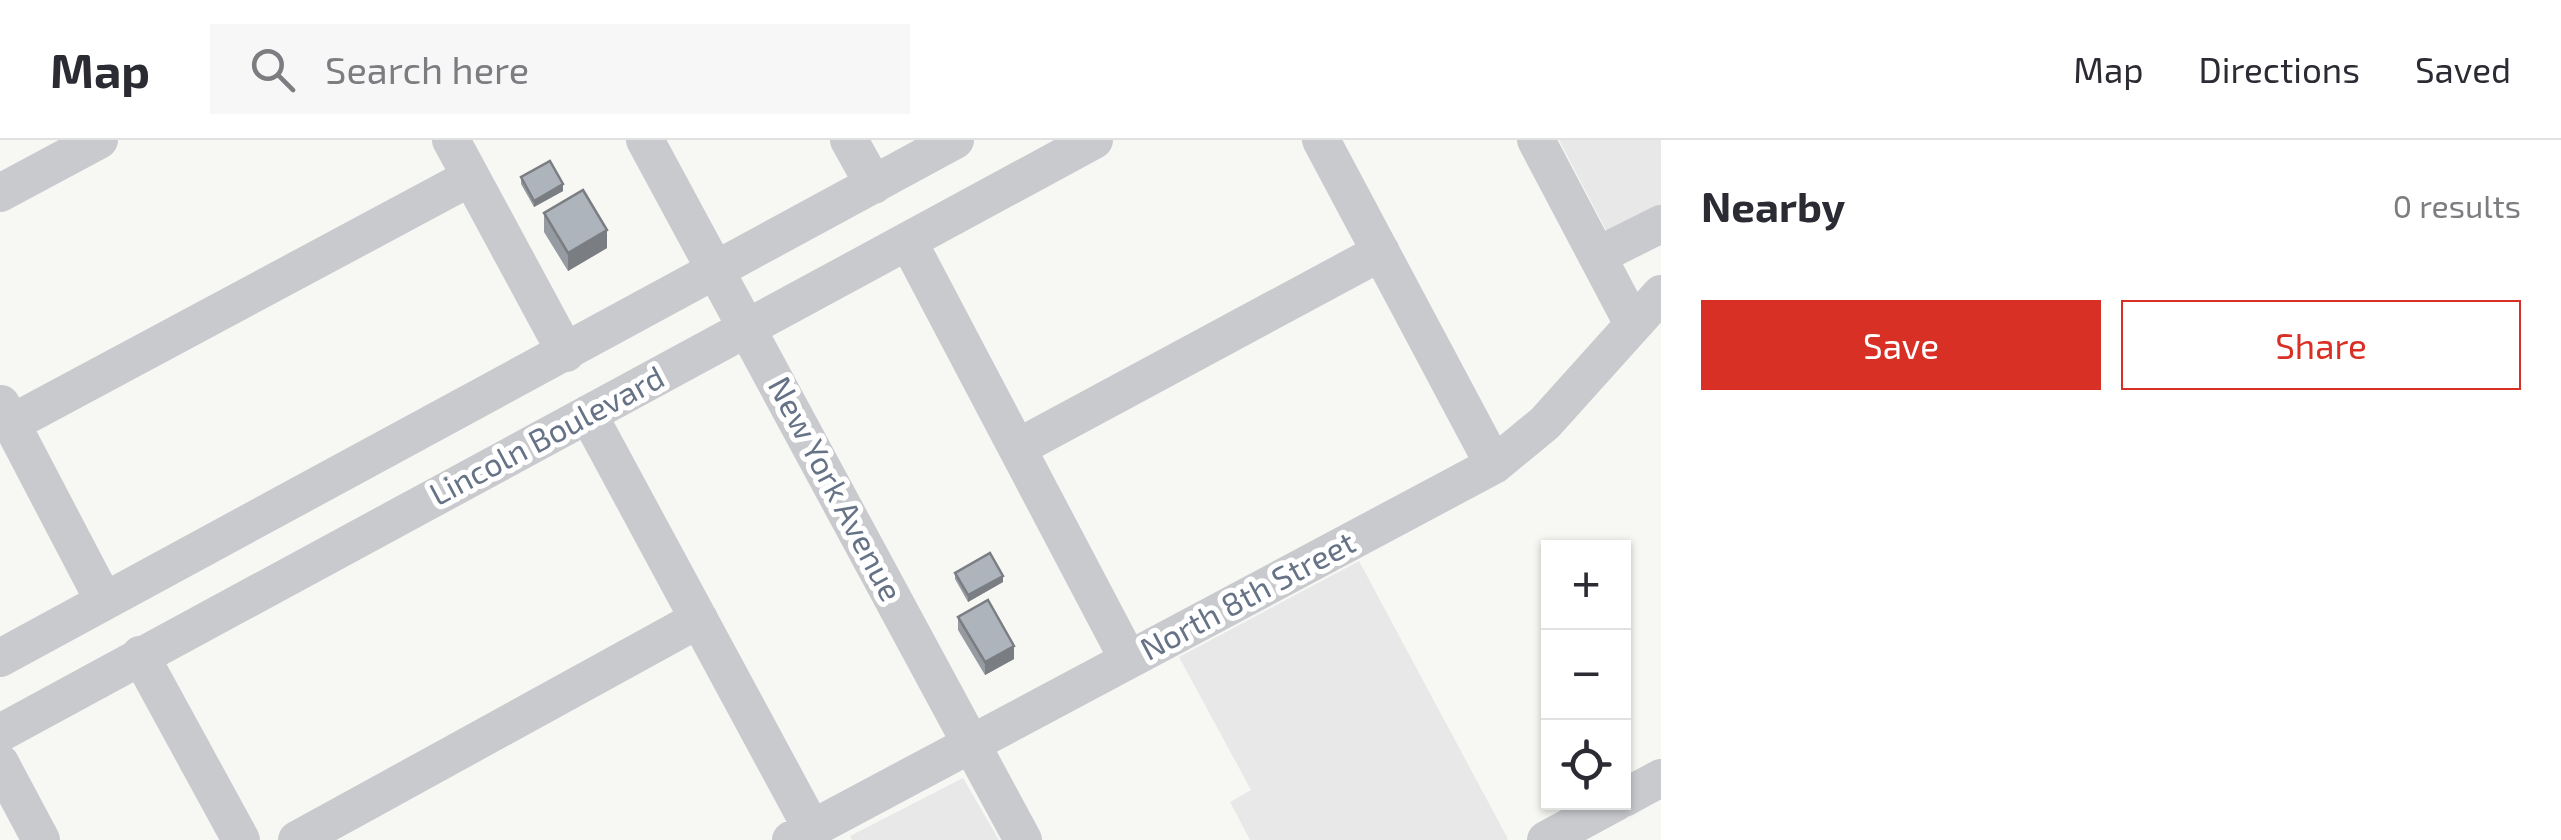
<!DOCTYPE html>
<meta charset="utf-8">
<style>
body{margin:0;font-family:"Exo 2",sans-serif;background:#f7f7f7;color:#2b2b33}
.controls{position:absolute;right:30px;bottom:30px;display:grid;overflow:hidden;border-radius:0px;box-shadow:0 2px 8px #0004}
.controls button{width:90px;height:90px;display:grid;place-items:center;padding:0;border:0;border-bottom:2px solid #e1e1e2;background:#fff;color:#2b2b33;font:50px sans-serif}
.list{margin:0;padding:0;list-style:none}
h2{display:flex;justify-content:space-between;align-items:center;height:130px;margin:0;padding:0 40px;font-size:42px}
h2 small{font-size:32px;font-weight:400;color:#7c7c81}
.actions{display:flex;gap:20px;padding:30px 40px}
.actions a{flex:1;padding:22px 0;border:2px solid #d93025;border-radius:0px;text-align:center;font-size:35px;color:#d93025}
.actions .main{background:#d93025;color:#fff}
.icon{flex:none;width:55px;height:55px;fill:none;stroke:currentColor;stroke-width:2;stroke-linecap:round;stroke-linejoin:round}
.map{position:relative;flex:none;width:1661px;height:700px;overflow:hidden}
header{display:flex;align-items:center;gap:60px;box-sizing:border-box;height:140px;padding:0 50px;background:#fff;border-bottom:2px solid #e1e1e2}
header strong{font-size:48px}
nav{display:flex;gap:55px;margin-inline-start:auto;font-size:35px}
.search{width:700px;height:90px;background:#f7f7f7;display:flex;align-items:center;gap:25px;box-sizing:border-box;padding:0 35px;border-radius:0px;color:#7c7c81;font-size:38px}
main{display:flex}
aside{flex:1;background:#fff}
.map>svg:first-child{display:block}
</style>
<header>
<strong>Map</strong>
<div class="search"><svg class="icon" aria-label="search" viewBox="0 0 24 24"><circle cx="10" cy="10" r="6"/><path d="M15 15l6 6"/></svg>Search here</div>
<nav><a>Map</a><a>Directions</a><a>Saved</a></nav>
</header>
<main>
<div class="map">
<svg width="1661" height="700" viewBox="0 0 1661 700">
<rect width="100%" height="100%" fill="#f7f7f4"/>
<path fill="#e8e8e8" d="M 1559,0 L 1661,0 L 1661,72 L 1607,92 Z
M 1359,421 L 1508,699 L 1506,700 L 1250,700 L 1230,662 L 1251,650 L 1179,517 Z
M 963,638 L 999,700 L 852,700 L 850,696 Z"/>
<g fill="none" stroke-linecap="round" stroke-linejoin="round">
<path stroke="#c8cace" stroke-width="38" d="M 451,0 L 566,213
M 645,0 L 1023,700
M 849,0 L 874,45
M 1321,0 L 1494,325
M 1536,0 L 1633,184
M 0,53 L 99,0
M 909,103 L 1128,519
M 1597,116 L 1661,84
M 1,264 L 104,461
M 588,274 L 812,689
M 12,283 L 471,37
M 1017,308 L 1381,112
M 140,515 L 241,700
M 0,518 L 955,0
M 0,593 L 1094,0
M 0,623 L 41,700
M 1624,658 L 1661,638
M 297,700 L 699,479
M 791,700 L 1494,325 L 1545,283 L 1661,154
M 1546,700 L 1616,662"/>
</g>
<path fill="#969ba1" d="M 521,37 L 563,51 L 534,67 L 521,44 Z
M 544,73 L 607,108 L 568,131 L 544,92 Z
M 955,433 L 1003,442 L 968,462 L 955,439 Z
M 958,477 L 1014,519 L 985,535 L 958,490 Z"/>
<path fill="#7a7e83" d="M 563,44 L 563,51 L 534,67 L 534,61 Z
M 607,90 L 607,108 L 568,131 L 568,113 Z
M 1003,436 L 1003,442 L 968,462 L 968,455 Z
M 1014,506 L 1014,519 L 985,535 L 985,522 Z"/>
<path fill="#aeb4bb" stroke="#7a7e83" stroke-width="2.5" d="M 550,21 L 563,44 L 534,61 L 521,37 Z
M 583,50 L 607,90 L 568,113 L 544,73 Z
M 990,413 L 1003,436 L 968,455 L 955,433 Z
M 988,460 L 1014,506 L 985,522 L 958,477 Z"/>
<g text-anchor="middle" stroke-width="10" stroke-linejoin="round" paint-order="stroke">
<g font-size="32" fill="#667386" stroke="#fff">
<text transform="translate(547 296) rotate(-28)" y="11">Lincoln Boulevard</text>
<text transform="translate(835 349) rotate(62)" y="11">New York Avenue</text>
<text transform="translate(1248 456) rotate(-28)" y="11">North 8th Street</text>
</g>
</g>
</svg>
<div class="controls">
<button>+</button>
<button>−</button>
<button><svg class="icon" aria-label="locate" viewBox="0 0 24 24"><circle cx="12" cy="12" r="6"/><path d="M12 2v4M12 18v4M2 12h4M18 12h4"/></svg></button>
</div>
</div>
<aside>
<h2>Nearby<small>0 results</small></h2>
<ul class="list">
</ul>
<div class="actions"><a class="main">Save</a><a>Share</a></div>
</aside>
</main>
